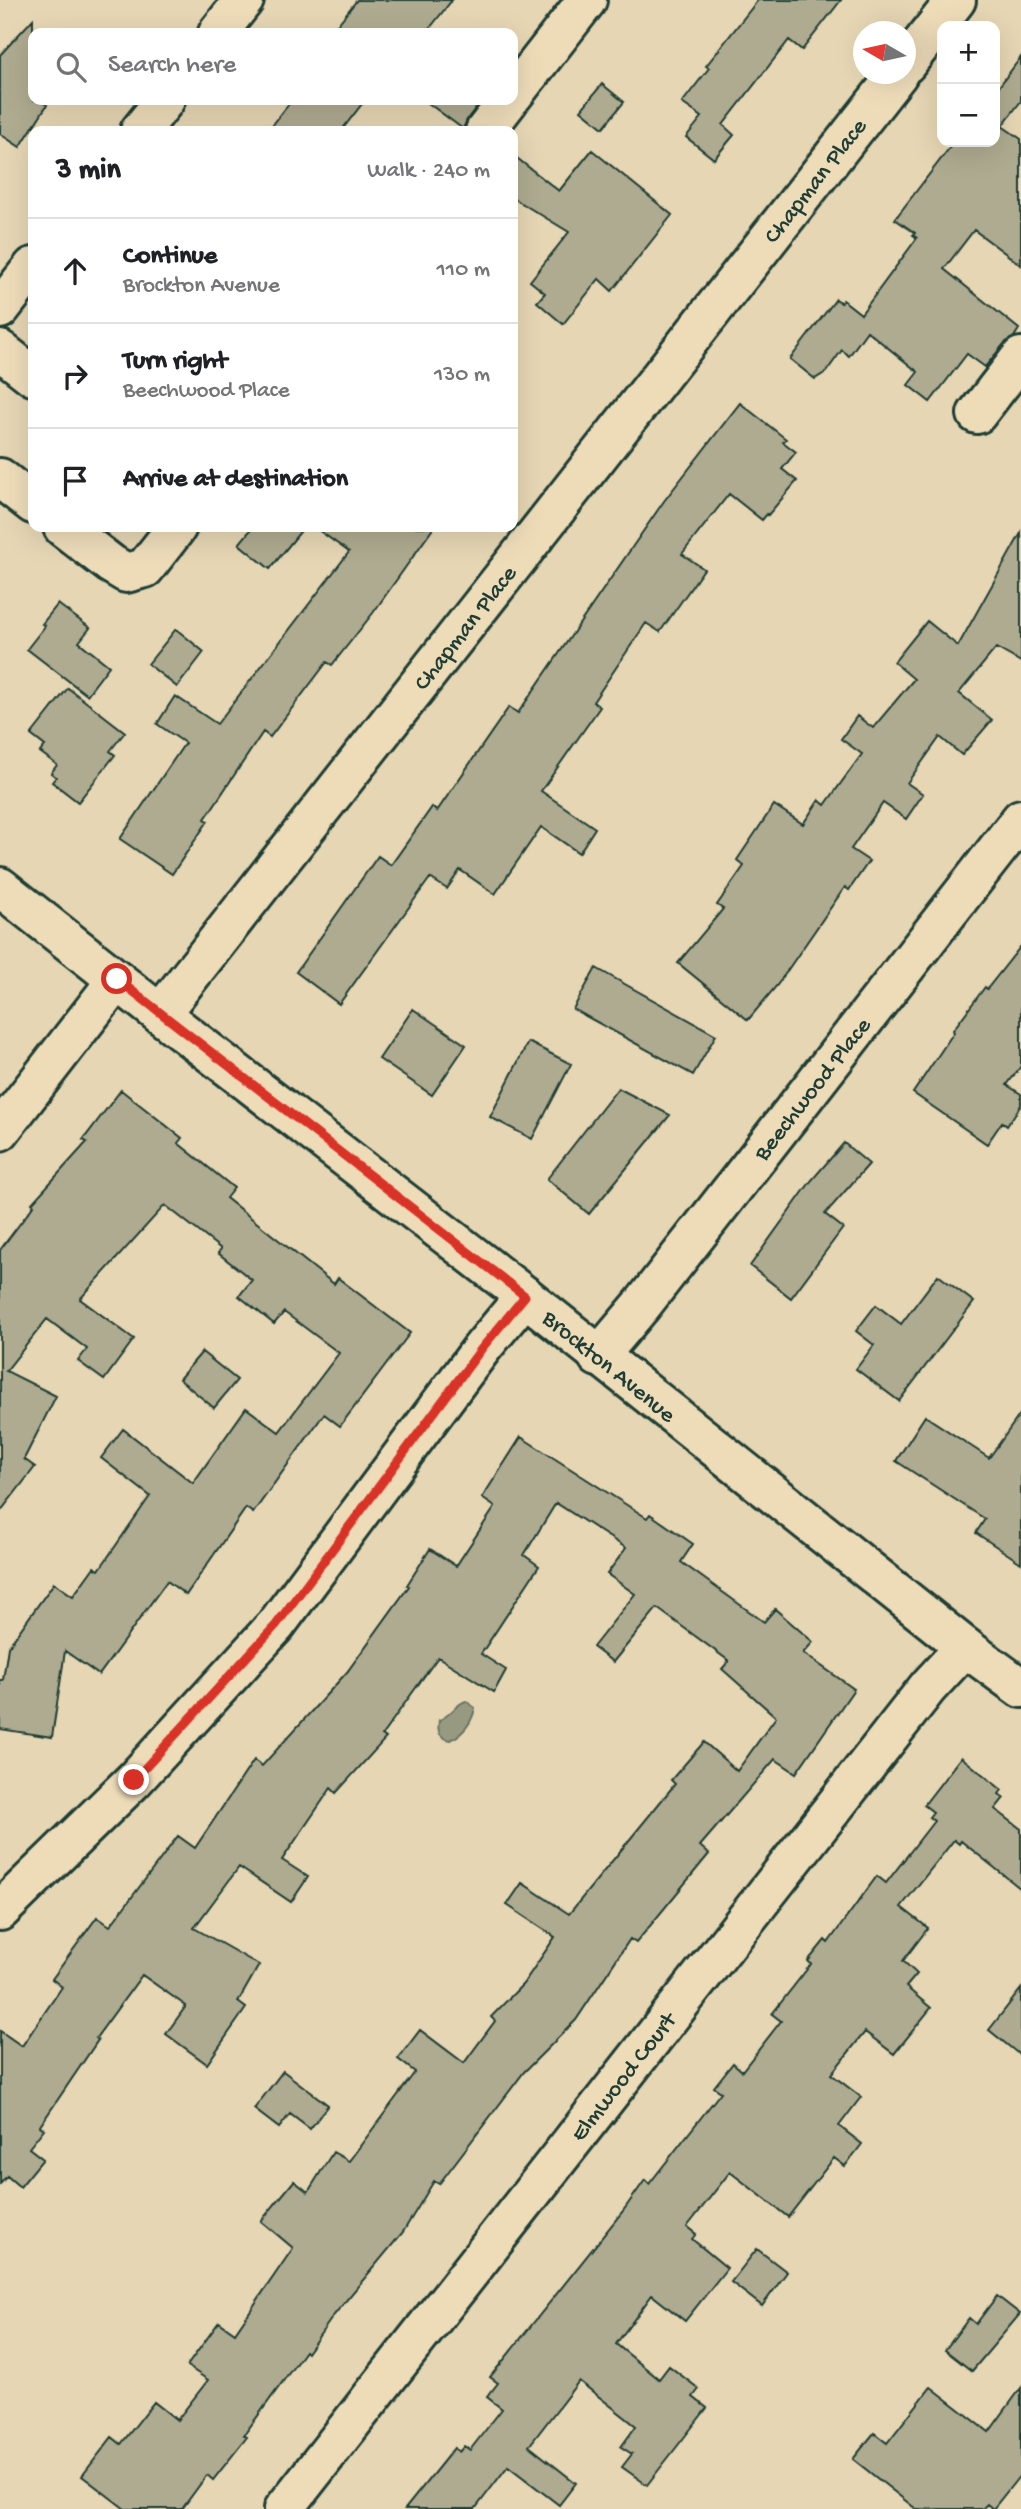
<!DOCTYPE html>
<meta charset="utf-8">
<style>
body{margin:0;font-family:"Gochi Hand",sans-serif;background:#f2f2f2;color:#202124}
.controls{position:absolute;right:21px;top:21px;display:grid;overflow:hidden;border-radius:14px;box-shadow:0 7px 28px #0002}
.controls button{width:63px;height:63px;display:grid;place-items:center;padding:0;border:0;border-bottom:2px solid #e0e0e0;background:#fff;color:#202124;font:35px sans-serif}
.compass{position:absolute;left:853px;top:21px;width:63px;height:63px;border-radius:50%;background:#fff;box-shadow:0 7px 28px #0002;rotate:279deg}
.stop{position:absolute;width:21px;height:21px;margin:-16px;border:5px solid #d93025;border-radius:50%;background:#fff}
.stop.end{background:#d93025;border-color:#fff;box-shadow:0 2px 7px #0008}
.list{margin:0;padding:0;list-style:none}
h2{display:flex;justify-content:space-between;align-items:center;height:91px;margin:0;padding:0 28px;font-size:30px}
h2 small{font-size:23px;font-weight:400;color:#757577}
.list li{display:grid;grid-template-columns:46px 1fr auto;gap:21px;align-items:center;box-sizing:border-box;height:105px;padding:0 28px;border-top:2px solid #e0e0e0}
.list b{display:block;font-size:26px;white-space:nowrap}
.list p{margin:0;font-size:23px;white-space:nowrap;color:#757577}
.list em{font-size:23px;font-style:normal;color:#757577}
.icon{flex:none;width:38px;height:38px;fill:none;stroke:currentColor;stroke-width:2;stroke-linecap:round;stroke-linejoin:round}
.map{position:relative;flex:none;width:1021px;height:2509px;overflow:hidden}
.search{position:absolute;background:#fff;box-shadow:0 7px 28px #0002;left:28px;top:28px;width:490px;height:77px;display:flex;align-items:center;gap:18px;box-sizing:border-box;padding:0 24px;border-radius:14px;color:#757577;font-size:26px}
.panel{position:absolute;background:#fff;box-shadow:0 7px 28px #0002;left:28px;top:126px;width:490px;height:406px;border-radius:14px}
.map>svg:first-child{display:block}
</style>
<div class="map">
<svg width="1021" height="2509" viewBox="0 0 1021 2509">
<rect width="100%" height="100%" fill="#e6d6b4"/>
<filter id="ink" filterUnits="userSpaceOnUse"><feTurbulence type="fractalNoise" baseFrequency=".0143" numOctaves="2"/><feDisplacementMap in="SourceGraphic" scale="14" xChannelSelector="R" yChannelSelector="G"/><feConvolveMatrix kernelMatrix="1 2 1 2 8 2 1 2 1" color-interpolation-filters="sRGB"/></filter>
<g filter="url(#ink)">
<path fill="#989981" stroke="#687462" stroke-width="2" d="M 466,1701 L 475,1708 C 472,1723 464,1733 451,1740 C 439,1738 437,1731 439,1720 C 451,1716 455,1704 466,1701 Z"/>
<path fill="#afab90" stroke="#1f3d34" stroke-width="2" d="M 357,0 L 452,0 L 426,33 L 331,33 Z
M 758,0 L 841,0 L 802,50 L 789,40 L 723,125 L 734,135 L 714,159 L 686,137 L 702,117 L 682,103 L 709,68 L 706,66 Z
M 33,19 L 33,100 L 39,100 L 47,105 L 20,147 L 0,134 L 0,55 Z
M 1021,57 L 1021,101 L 1002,126 L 1021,139 L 1021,265 L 974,230 L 944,269 L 1019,329 L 1014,337 L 1004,344 L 985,367 L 967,354 L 930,402 L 908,385 L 918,372 L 867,331 L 849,356 L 842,350 L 826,372 L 815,379 L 790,359 L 836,299 L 841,303 L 843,300 L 861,314 L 917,238 L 913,235 L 915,233 L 895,219 L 954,142 L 995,142 L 995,92 Z
M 602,84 L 624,102 L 603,128 L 581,110 Z
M 292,100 L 365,100 L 341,131 L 268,131 Z
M 424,100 L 482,100 L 468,118 L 463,129 Z
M 592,150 L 672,215 L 612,291 L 599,279 L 563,324 L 537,302 L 545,293 L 530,281 L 569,232 L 513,198 L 513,155 L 559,191 Z
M 740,403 L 786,439 L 783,442 L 796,452 L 782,469 L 797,481 L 768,515 L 767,514 L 762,520 L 729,494 L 682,554 L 704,569 L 660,632 L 646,623 L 593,702 L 600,707 L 541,791 L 595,828 L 579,853 L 541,827 L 495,894 L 460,870 L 447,889 L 430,878 L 339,1004 L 296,972 L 378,856 L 391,865 L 432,807 L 437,811 L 509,707 L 518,713 L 664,501 Z
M 253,527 L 304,527 L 270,569 L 239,544 Z
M 314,527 L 434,527 L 373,613 L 332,665 L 327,662 L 270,737 L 263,732 L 205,819 L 208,821 L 172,874 L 120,839 L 185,743 L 157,724 L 175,696 L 217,724 L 349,552 Z
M 1021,533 L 1021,662 L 996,648 L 959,693 L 992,720 L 962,755 L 940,737 L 907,783 L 923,794 L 906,819 L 883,803 L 851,849 L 869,861 L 849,890 L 845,887 L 778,984 L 748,1020 L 678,963 L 723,909 L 717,905 L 744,866 L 737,860 L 774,805 L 803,824 L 819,800 L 825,805 L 862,754 L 841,739 L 857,716 L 873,728 L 914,679 L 894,662 L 927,621 L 958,646 Z
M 58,604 L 90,628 L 79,642 L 109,666 L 87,695 L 27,649 L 45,626 L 42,624 Z
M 176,629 L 204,652 L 177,687 L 148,664 Z
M 68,688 L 125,732 L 110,751 L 115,755 L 78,802 L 52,782 L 56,777 L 51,773 L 57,765 L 40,752 L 45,746 L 31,735 Z
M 1021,946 L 1021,1066 L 1007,1085 L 1021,1094 L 1021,1105 L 1007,1126 L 1002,1122 L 987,1144 L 913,1093 L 954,1032 L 953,1030 L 985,987 L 987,989 Z
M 596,968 L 716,1035 L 693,1075 L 573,1009 Z
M 413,1009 L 466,1045 L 432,1095 L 379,1059 Z
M 528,1042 L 571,1064 L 532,1139 L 490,1117 Z
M 618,1088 L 670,1115 L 589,1214 L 547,1179 Z
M 121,1090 L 182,1138 L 178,1143 L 234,1188 L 226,1198 L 334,1284 L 338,1278 L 410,1333 L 340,1426 L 324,1414 L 253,1513 L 246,1508 L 186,1595 L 167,1581 L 99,1675 L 65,1651 L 52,1737 L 0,1729 L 0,1680 L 3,1680 L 8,1647 L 54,1583 L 73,1596 L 94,1567 L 99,1570 L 150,1496 L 101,1458 L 123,1429 L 193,1483 L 246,1408 L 279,1432 L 339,1353 L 284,1312 L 274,1324 L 239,1296 L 252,1280 L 218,1253 L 221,1249 L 165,1205 L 80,1299 L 134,1339 L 104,1380 L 78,1361 L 87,1349 L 47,1319 L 6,1371 L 56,1396 L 24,1459 L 35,1467 L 0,1512 L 0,1250 L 34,1205 L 32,1203 L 87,1142 L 83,1140 Z
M 844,1143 L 869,1164 L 825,1214 L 843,1228 L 791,1298 L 750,1266 L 811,1181 Z
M 938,1275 L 974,1302 L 899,1401 L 856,1369 L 874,1345 L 856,1331 L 876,1305 L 901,1324 Z
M 202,1352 L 237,1380 L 214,1408 L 179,1379 Z
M 1021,1413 L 1021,1563 L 976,1533 L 985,1519 L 896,1461 L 925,1416 L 989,1458 Z
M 521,1437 L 647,1518 L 650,1514 L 693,1544 L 681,1562 L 764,1622 L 775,1609 L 813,1642 L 803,1653 L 854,1689 L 796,1773 L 775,1759 L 700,1846 L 709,1854 L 636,1943 L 630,1939 L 576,2020 L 524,2072 L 439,2184 L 434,2181 L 403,2232 L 334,2315 L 307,2353 L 305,2351 L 244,2435 L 247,2437 L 213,2480 L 207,2475 L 182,2509 L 125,2509 L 82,2476 L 112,2437 L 121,2444 L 154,2402 L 177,2420 L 208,2380 L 187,2366 L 219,2322 L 235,2333 L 293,2248 L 261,2221 L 294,2181 L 308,2192 L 333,2152 L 349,2161 L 415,2072 L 398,2059 L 420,2030 L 464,2063 L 495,2021 L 491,2017 L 523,1984 L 555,1937 L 507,1905 L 522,1883 L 569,1914 L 675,1784 L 671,1780 L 704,1742 L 737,1771 L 776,1717 L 722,1669 L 729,1661 L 657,1608 L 613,1662 L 593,1647 L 635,1594 L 607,1574 L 626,1548 L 556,1503 L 524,1555 L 539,1566 L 481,1654 L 506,1670 L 494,1692 L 438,1657 L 382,1735 L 386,1738 L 336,1793 L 331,1788 L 282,1860 L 308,1877 L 291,1902 L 239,1867 L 194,1928 L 259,1965 L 238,2002 L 246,2008 L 207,2064 L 166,2034 L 186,2006 L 142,1975 L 96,2038 L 98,2040 L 40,2126 L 44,2129 L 29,2148 L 43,2159 L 20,2187 L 7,2176 L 0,2184 L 0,2031 L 22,2046 L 62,1987 L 52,1979 L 97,1917 L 110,1926 L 178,1836 L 195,1848 L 254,1760 L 262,1766 L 347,1672 L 409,1586 L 407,1585 L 430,1549 L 456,1566 L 495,1507 L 482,1498 Z
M 961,1757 L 1002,1790 L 999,1794 L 1004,1798 L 995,1809 L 1021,1829 L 1021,1889 L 961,1841 L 959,1844 L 954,1840 L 901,1907 L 928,1928 L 903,1961 L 917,1974 L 906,1987 L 931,2008 L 894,2054 L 865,2032 L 831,2074 L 861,2097 L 839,2126 L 862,2144 L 845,2166 L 834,2158 L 788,2217 L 730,2172 L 687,2227 L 696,2234 L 692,2239 L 727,2268 L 685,2321 L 652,2295 L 616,2344 L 659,2379 L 669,2366 L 699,2389 L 693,2397 L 707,2408 L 647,2485 L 622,2467 L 632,2454 L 621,2447 L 636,2426 L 579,2381 L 529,2446 L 576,2483 L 559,2505 L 508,2466 L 475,2509 L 405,2509 L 454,2448 L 459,2452 L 464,2446 L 470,2450 L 502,2409 L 487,2397 L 498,2383 L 490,2377 L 623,2211 L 645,2180 L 649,2184 L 721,2092 L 714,2087 L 733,2063 L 742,2071 L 781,2021 L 772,2014 L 811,1964 L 808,1961 L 825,1940 L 828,1943 L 877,1876 L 886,1883 L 934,1821 L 929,1817 L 933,1812 L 924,1805 Z
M 1021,1989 L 1021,2056 L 989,2030 Z
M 283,2071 L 328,2105 L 310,2129 L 290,2114 L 279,2128 L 254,2109 Z
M 757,2249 L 787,2272 L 762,2306 L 731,2282 Z
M 997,2296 L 1020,2314 L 972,2371 L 945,2350 L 969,2318 L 976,2324 Z
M 931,2387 L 989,2432 L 1021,2388 L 1021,2474 L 993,2509 L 987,2504 L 982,2509 L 916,2509 L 853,2459 L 874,2433 L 887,2443 Z"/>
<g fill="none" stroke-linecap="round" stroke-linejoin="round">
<defs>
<path id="minor" d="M 218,33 L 244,0
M 906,64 L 956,0
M 513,95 L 587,0
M 140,131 L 165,100
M 485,131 L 509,100
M 0,309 L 33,267
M 0,350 L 33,376
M 977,414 L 1021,357
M 0,478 L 33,504
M 63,527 L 111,564 L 126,573 L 145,568 L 177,527
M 160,1014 L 898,74
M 0,1131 L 117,980
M 598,1357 L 642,1305 L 1021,819
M 0,1911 L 134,1780 L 276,1625 L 482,1348 L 525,1296
M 284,2509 L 928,1687 L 965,1647"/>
<path id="major" d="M 0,887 L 160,1014 L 525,1296 L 965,1647 L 1021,1688"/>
</defs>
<use href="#minor" stroke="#1f3d34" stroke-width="44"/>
<use href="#major" stroke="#1f3d34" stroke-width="44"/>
<use href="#minor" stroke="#eedcb9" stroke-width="38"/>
<use href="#major" stroke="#eedcb9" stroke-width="38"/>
</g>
</g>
<g fill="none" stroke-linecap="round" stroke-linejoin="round" filter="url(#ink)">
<path stroke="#d93025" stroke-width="9" d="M 117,979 L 525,1296 L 482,1348 L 276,1625 L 134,1780"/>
</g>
<g text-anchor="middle" stroke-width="5" stroke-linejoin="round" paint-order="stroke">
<g font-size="24" fill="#1f3d34" stroke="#eedcb9">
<text transform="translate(814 180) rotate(-52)" y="8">Chapman Place</text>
<text transform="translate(464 627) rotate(-52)" y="8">Chapman Place</text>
<text transform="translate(811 1088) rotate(-52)" y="8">Beechwood Place</text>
<text transform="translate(610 1365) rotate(39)" y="8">Brockton Avenue</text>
<text transform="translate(622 2076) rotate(-52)" y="8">Elmwood Court</text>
</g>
</g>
</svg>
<div class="controls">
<button>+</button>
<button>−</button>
</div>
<svg class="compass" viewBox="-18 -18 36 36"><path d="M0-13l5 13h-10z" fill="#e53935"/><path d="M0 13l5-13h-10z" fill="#757577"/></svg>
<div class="stop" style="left:117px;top:979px"></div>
<div class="stop end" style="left:134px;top:1780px"></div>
<div class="search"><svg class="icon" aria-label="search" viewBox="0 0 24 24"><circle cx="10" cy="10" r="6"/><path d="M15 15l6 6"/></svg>Search here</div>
<section class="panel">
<h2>3 min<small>Walk · 240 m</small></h2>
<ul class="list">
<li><svg class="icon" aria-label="ahead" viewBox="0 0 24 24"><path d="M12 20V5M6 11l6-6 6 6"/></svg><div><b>Continue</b><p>Brockton Avenue</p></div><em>110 m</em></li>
<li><svg class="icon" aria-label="right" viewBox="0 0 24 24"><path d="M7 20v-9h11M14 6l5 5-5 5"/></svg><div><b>Turn right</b><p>Beechwood Place</p></div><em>130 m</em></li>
<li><svg class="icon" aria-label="arrive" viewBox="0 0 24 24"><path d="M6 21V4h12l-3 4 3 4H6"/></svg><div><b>Arrive at destination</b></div></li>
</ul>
</section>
</div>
